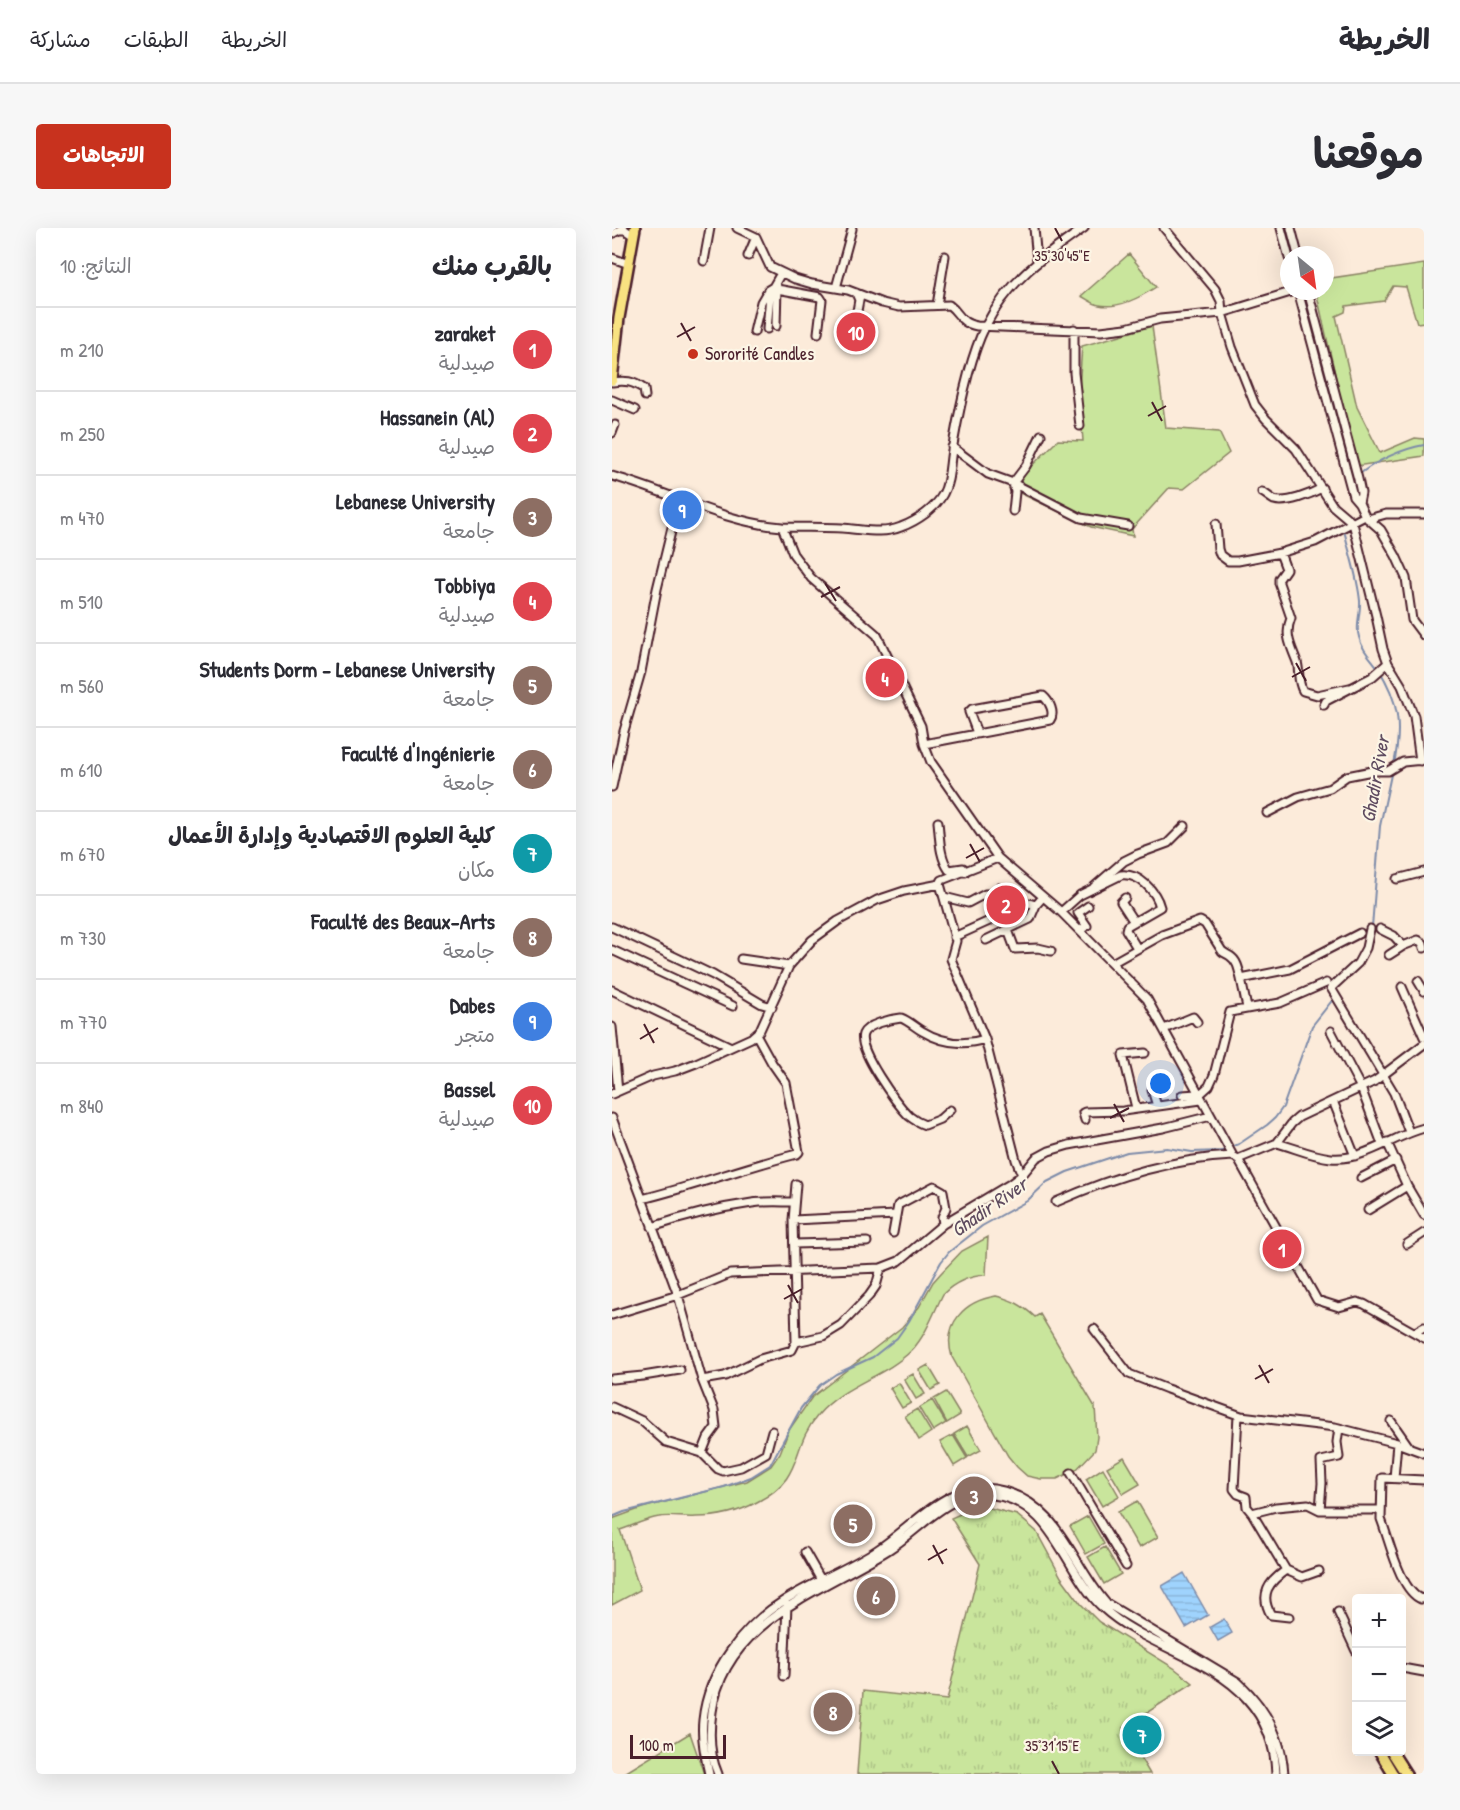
<!DOCTYPE html>
<html lang="ar">
<meta charset="utf-8">
<style>
body{margin:0;font-family:"Patrick Hand","Playpen Sans Arabic",sans-serif;background:#f7f7f7;color:#2b2b33;direction:rtl}
.controls{position:absolute;right:18px;bottom:18px;display:grid;overflow:hidden;border-radius:6px;box-shadow:0 6px 24px #0002}
.controls button{width:54px;height:54px;display:grid;place-items:center;padding:0;border:0;border-bottom:2px solid #e1e1e2;background:#fff;color:#2b2b33;font:30px sans-serif}
.compass{position:absolute;left:668px;top:18px;width:54px;height:54px;border-radius:50%;background:#fff;box-shadow:0 6px 24px #0002;rotate:151deg}
.scale{position:absolute;left:18px;bottom:15px;width:96px;box-sizing:border-box;padding-left:6px;border:3px solid #4a1f2b;border-top:0;font-size:16px;line-height:21px;white-space:nowrap;color:#4a1f2b;-webkit-text-stroke:4px #fcf5e5;paint-order:stroke}
.you{position:absolute;left:549px;top:856px;width:21px;height:21px;margin:-15px;border:4px solid #fff;border-radius:50%;background:#1a73e8;box-shadow:0 0 0 9px #1a73e833}
.badge{display:grid;place-items:center;width:39px;height:39px;border-radius:50%;background:#c8321e;color:#fff;font-size:20px;font-weight:700}
.pin{position:absolute;translate:-50% -50%;border:3px solid #fff;box-shadow:0 2px 6px #0006}
.list{margin:0;padding:0;list-style:none}
h2{display:flex;justify-content:space-between;align-items:center;height:78px;margin:0;padding:0 24px;font-size:26px}
h2 small{font-size:20px;font-weight:400;color:#7c7c81}
.list li{display:grid;grid-template-columns:39px 1fr auto;gap:18px;align-items:center;box-sizing:border-box;height:84px;padding:0 24px;border-top:2px solid #e1e1e2}
.list b{display:block;font-size:22px;white-space:nowrap}
.list p{margin:0;font-size:20px;white-space:nowrap;color:#7c7c81}
.list em{font-size:20px;font-style:normal;color:#7c7c81}
.icon{flex:none;width:33px;height:33px;fill:none;stroke:currentColor;stroke-width:2;stroke-linecap:round;stroke-linejoin:round}
.map{position:relative;flex:none;width:812px;height:1546px;overflow:hidden;direction:ltr;border-radius:6px}
header{display:flex;align-items:center;gap:36px;box-sizing:border-box;height:84px;padding:0 30px;background:#fff;border-bottom:2px solid #e1e1e2}
header strong{font-size:28px}
nav{display:flex;gap:33px;margin-inline-start:auto;font-size:21px}
.intro{display:flex;align-items:center;justify-content:space-between;box-sizing:border-box;height:144px;padding:0 36px}
h1{margin:0;font-size:42px}
.button{padding:15px 27px;border-radius:6px;background:#c8321e;color:#fff;font-size:21px;font-weight:700}
main{display:flex;gap:36px;padding:0 36px}
aside{flex:1;background:#fff;border-radius:6px;box-shadow:0 6px 24px #0002}
.map>svg:first-child{display:block}
</style>
<header>
<strong>الخريطة</strong>
<nav><a>الخريطة</a><a>الطبقات</a><a>مشاركة</a></nav>
</header>
<div class="intro"><h1>موقعنا</h1><a class="button">الاتجاهات</a></div>
<main>
<div class="map">
<svg width="812" height="1546" viewBox="0 0 812 1546">
<defs>
<pattern id="park-tufts" width="24" height="20" patternUnits="userSpaceOnUse" patternTransform="scale(1.5)"><rect width="24" height="20" fill="#c9e59c"/><path d="M3 7l-1-3M5 7V3M7 7l1-3M15 17l-1-3M17 17v-4M19 17l1-3" fill="none" stroke="#aec487"/></pattern>
<pattern id="water-rules" width="6" height="5" patternUnits="userSpaceOnUse" patternTransform="scale(1.5)"><rect width="6" height="5" fill="#9fd3fd"/><path d="M0 2.5h6" fill="none" stroke="#8ab5d9"/></pattern>
</defs>
<rect width="100%" height="100%" fill="#fcebda"/>
<filter id="ink" filterUnits="userSpaceOnUse"><feTurbulence type="fractalNoise" baseFrequency=".0167" numOctaves="2"/><feDisplacementMap in="SourceGraphic" scale="12" xChannelSelector="R" yChannelSelector="G"/><feConvolveMatrix kernelMatrix="1 2 1 2 8 2 1 2 1" color-interpolation-filters="sRGB"/></filter>
<g filter="url(#ink)">
<path fill="#c9e59c" stroke="#8a8264" stroke-width="1.5" d="M 517,26 L 544,59 C 529,69 506,81 487,77 C 481,76 475,71 469,68 Z
M 812,36 L 812,94 L 805,95 L 794,59 L 781,58 L 772,73 L 734,78 L 733,84 L 724,88 L 745,179 L 768,225 L 803,210 L 812,211 L 812,228 L 744,238 L 704,63 L 713,63 L 713,51 Z
M 540,98 L 554,200 L 607,204 L 617,225 L 572,261 L 557,260 L 520,301 L 521,308 L 479,299 L 397,260 L 446,212 L 471,213 L 467,162 L 470,118 Z
M 376,1009 L 374,1047 C 357,1048 343,1054 331,1066 C 322,1084 314,1107 300,1122 C 273,1149 231,1157 206,1187 C 177,1221 194,1249 145,1274 C 127,1284 104,1289 84,1289 C 72,1290 58,1287 47,1289 C 34,1291 20,1298 8,1302 L 28,1362 L 0,1377 L 0,1291 L 30,1280 L 135,1253 L 159,1238 L 168,1225 L 177,1202 L 200,1169 L 290,1099 L 307,1079 L 321,1054 L 329,1045 L 350,1023 Z
M 384,1068 C 401,1072 410,1077 423,1089 L 428,1086 L 483,1179 L 485,1209 L 483,1222 L 464,1242 L 445,1251 L 429,1251 L 415,1248 L 405,1239 L 396,1228 L 340,1129 C 330,1095 353,1073 384,1068 Z
M 316,1137 L 328,1157 L 319,1162 L 307,1142 Z
M 301,1146 L 313,1166 L 304,1171 L 292,1151 Z
M 287,1155 L 299,1175 L 290,1180 L 278,1160 Z
M 334,1164 L 348,1187 L 335,1195 L 322,1171 Z
M 320,1172 L 334,1195 L 321,1203 L 307,1180 Z
M 305,1181 L 319,1204 L 307,1212 L 293,1188 Z
M 355,1198 L 369,1222 L 356,1229 L 342,1206 Z
M 341,1207 L 355,1230 L 342,1238 L 328,1214 Z
M 512,1229 L 528,1256 L 511,1266 L 495,1239 Z
M 491,1240 L 507,1268 L 490,1278 L 474,1251 Z
M 525,1273 L 546,1309 L 527,1320 L 506,1284 Z
M 476,1288 L 492,1316 L 474,1326 L 458,1298 Z
M 493,1319 L 509,1346 L 492,1356 L 476,1329 Z
M 78,1505 L 92,1546 L 11,1546 Z"/>
<path fill="url(#park-tufts)" stroke="#8a8264" stroke-width="1.5" d="M 378,1280 L 405,1287 L 424,1303 L 449,1349 L 469,1376 L 487,1394 L 562,1440 L 581,1455 L 511,1500 L 538,1546 L 245,1546 L 251,1463 L 335,1472 L 368,1336 L 339,1290 L 357,1282 Z"/>
<path fill="url(#water-rules)" stroke="#7d8ba9" stroke-width="1.5" d="M 572,1345 L 596,1387 L 574,1400 L 550,1358 Z
M 612,1391 L 620,1405 L 606,1413 L 598,1399 Z"/>
<g fill="none" stroke-linecap="round" stroke-linejoin="round">
<path stroke="#7d8ba9" stroke-width="2" d="M 749,245 C 766,232 790,221 812,217
M 733,306 C 738,328 746,351 748,373 C 749,386 743,397 747,409 C 750,422 759,430 766,440 C 787,473 790,498 782,536
M 760,699 L 768,598 L 780,542
M 0,1289 L 12,1284 L 112,1259 L 139,1249 L 158,1237 L 189,1180 L 208,1157 L 224,1146 L 261,1129 L 285,1110 L 297,1093 L 329,1034 L 337,1024 L 370,998 L 415,973 L 435,954 L 455,944 L 515,924 L 555,920 L 580,924 L 610,923 L 627,916 L 655,897 L 663,890 L 671,879 L 700,798 L 722,770"/>
<defs>
<path id="minor" d="M 125,0 L 144,9 L 158,39 L 183,51 L 200,56 L 236,62 L 270,75 L 287,79 L 337,77 C 349,86 347,95 365,98 L 489,103 L 514,100 L 548,91 L 610,85 L 682,63
M 422,0 L 425,33
M 552,0 L 603,61 L 609,73 L 610,85 L 620,119 L 643,177 L 654,191 L 684,221 L 721,278 L 741,295 L 764,388 L 771,421 L 776,435 L 790,458 L 802,488 L 808,533
M 669,0 L 677,30
M 679,0 L 686,27
M 8,2 L 13,2 L 22,8
M 0,6 L 11,0
M 136,28 L 144,9
M 0,30 L 17,36
M 92,33 L 98,0
M 224,60 L 240,1
M 165,61 L 208,69 L 210,72 L 206,105
M 686,63 L 741,268 L 747,275 L 753,288 L 769,302 L 784,328 L 794,350 L 800,392 L 812,408
M 696,63 L 746,251 L 749,265 L 747,275
M 244,65 L 247,72 L 245,83
M 325,77 L 333,28
M 164,98 L 165,59
M 155,101 L 158,67 L 161,59
M 462,101 L 462,145 L 468,198
M 142,104 L 149,74 L 156,62 L 161,59 L 169,45
M 0,154 C 13,152 21,153 32,161 L 33,168
M 0,172 L 23,182
M 0,205 L 3,197
M 340,219 L 376,246 L 401,255 L 414,238 L 429,207
M 0,248 C 58,264 110,294 170,299 L 181,326 L 199,350 L 265,407 L 309,498 L 312,516 L 319,534 L 386,630 L 449,684 L 535,771 L 621,928
M 401,255 L 469,290 L 516,298
M 401,255 L 403,264 L 401,283
M 650,264 C 654,266 658,270 662,272 C 675,276 699,266 710,260
M 756,291 L 774,286 L 812,286
M 604,296 L 606,321 L 608,327 L 616,333 L 626,333 L 668,325 L 703,314 L 753,288
M 170,299 C 190,299 210,299 230,300 C 249,301 270,307 289,299 C 305,293 323,281 331,266 C 339,252 337,233 341,217 C 347,183 358,129 373,99 C 396,53 432,28 472,0
M 668,325 L 674,341 L 667,351 L 667,355 L 679,390 C 672,407 679,418 685,434 C 688,444 685,453 691,463 L 705,467 L 737,460
M 712,477 L 714,473 L 760,449 L 776,435
M 312,516 L 438,492 C 443,485 438,474 431,468 L 360,481 L 357,484 L 365,505
M 0,559 L 12,503 L 29,444 L 45,361 L 67,271
M 655,585 L 686,569 L 718,560 L 735,548 L 760,543 L 776,543 L 791,534 L 811,532
M 326,594 C 328,610 327,628 337,642 L 351,640 L 353,644
M 785,651 L 812,644
M 328,656 L 344,713 L 339,731 L 373,811 L 404,932 L 410,947
M 482,659 L 512,633 L 526,626 L 556,615 L 573,598
M 387,660 L 381,666 L 390,687
M 332,669 L 356,675 L 373,666 L 381,666
M 513,670 L 509,674 L 522,694
M 449,684 L 468,667 L 509,647 C 527,645 544,663 548,679 L 515,698 L 514,702 L 525,720
M 0,699 L 101,747 L 150,776 L 160,779
M 758,701 L 754,720 L 746,735 L 719,760 L 782,865 L 797,904
M 768,701 L 782,708 L 791,718 L 806,712 L 811,715 L 812,720
M 396,702 L 403,721 L 426,720 L 439,723
M 468,702 L 475,698 L 466,685 L 476,678
M 342,709 L 417,675 L 424,677 L 431,669
M 374,712 L 418,691 L 424,677
M 0,722 L 121,778
M 777,727 L 791,718
M 129,731 L 177,738
M 500,735 L 550,707 L 588,693 L 593,696 L 610,723 C 612,725 615,726 618,728 C 626,733 627,743 629,751
M 806,753 L 812,763
M 790,759 L 812,809
M 0,762 L 119,819
M 635,780 L 629,751 L 678,741 L 748,705
M 0,799 L 6,863
M 552,801 L 581,789 L 585,794
M 719,803 L 749,860 L 770,916
M 540,862 L 545,878
M 0,866 L 41,848 L 63,843 L 84,835 L 139,810 L 148,802 L 177,738 L 200,712 L 226,693 L 265,672 L 292,663 L 328,656 L 330,652 L 386,630
M 570,867 L 585,866
M 586,868 L 597,858 L 602,847 L 618,784 L 668,775 L 714,755
M 721,873 L 743,928
M 524,880 L 511,827 L 533,825
M 338,882 L 328,891 L 313,897 C 307,895 302,892 297,888 C 285,876 245,822 251,806 C 255,796 280,791 289,790 C 297,793 303,799 310,803 C 330,815 351,818 373,811
M 0,890 L 66,1067 L 90,1152 L 102,1182 L 104,1199 L 96,1210 L 90,1225
M 473,892 L 471,885 L 473,884 L 511,883 L 589,872
M 775,914 L 795,958 L 812,987
M 665,915 L 680,895 L 687,889 L 763,853 L 812,816
M 626,931 L 665,915 C 683,920 700,928 719,930 C 752,933 781,908 812,900
M 749,950 L 784,932
M 184,956 L 181,992 L 184,1114
M 30,971 C 83,958 133,939 185,926 L 187,924 L 174,855 L 160,835 L 144,806
M 444,974 C 500,949 559,931 621,928 L 626,931 L 705,1072 L 727,1079 L 745,1074 L 752,1076 L 812,1110
M 756,982 L 795,958
M 181,992 L 284,987
M 40,999 C 73,988 105,980 140,975 C 153,973 168,974 181,974
M 281,1005 L 286,977 L 322,958 L 331,963 L 334,980 L 330,989 L 331,996
M 182,1016 L 255,1014
M 795,1016 L 812,1005
M 0,1087 L 66,1067 L 118,1046 L 269,1040 L 287,1033 L 331,996 L 398,956 L 410,947 L 424,930 L 437,923 L 457,917 L 551,900 L 599,888
M 482,1101 L 517,1146 L 555,1161 L 629,1188 L 723,1199 L 785,1215 L 812,1225
M 803,1104 L 812,1099
M 0,1151 L 31,1148 L 68,1142
M 90,1152 L 113,1148 L 148,1131 L 180,1122 L 184,1114 L 211,1108 L 229,1097 L 257,1068 L 264,1058 L 269,1040
M 0,1179 L 30,1193 L 54,1214 L 90,1225 L 106,1241 L 111,1243 L 129,1239 L 154,1225 L 160,1203
M 626,1187 L 622,1261 L 626,1266 L 634,1269 L 635,1279 L 640,1285
M 779,1193 L 797,1219
M 459,1245 L 514,1338
M 782,1250 L 785,1215
M 812,1252 L 770,1250 L 769,1291 C 777,1311 788,1363 809,1371 L 812,1370
M 708,1282 L 710,1255 L 709,1233 L 727,1229 L 725,1214 L 727,1200
M 193,1324 L 209,1352
M 674,1342 C 657,1354 647,1366 659,1387 L 677,1389
M 707,1343 L 690,1349 L 674,1342 L 640,1285 L 664,1279 L 696,1276 L 708,1282 L 769,1282
M 726,1384 L 744,1423
M 790,1440 L 812,1444
M 172,1448 L 175,1377
M 97,1546 C 93,1528 89,1510 91,1492 C 96,1443 132,1397 173,1372 C 203,1353 236,1341 265,1322 C 305,1296 339,1248 392,1263 C 448,1279 459,1335 494,1375 L 626,1454 C 653,1479 670,1509 672,1546
M 106,1546 C 97,1526 97,1505 100,1484 C 112,1393 209,1364 276,1322 C 309,1302 337,1261 381,1267 C 442,1274 452,1344 491,1380 C 532,1418 598,1429 635,1471 C 654,1492 663,1518 664,1546"/>
<path id="highway" d="M 0,152 L 7,90 L 23,0
M 768,1524 L 781,1546
M 780,1524 L 794,1546"/>
</defs>
<use href="#minor" stroke="#4a1f2b" stroke-width="11"/>
<use href="#highway" stroke="#4a1f2b" stroke-width="14"/>
<use href="#minor" stroke="#fcf5e5" stroke-width="7"/>
<use href="#highway" stroke="#f8e281" stroke-width="9"/>
</g>
</g>
<path fill="none" stroke="#4a1f2b" stroke-width="2" d="M 443,0 L 450,13M 69,95 L 79,113M 65,109 L 83,99M 540,174 L 550,193M 536,188 L 554,178M 213,355 L 224,373M 209,369 L 228,359M 684,435 L 694,453M 680,449 L 698,439M 358,616 L 368,634M 354,630 L 372,620M 32,796 L 42,815M 28,811 L 46,800M 502,876 L 512,894M 498,890 L 517,880M 176,1057 L 186,1075M 172,1071 L 190,1061M 647,1137 L 657,1155M 643,1151 L 661,1141M 321,1317 L 331,1336M 316,1332 L 335,1321M 440,1533 L 447,1546"/>
<circle fill="#c8321e" stroke="#fcf5e5" stroke-width="2" cx="81" cy="126" r="6"/>
<g text-anchor="middle" stroke-width="4.5" stroke-linejoin="round" paint-order="stroke">
<g font-size="18" fill="#4a1f2b" stroke="#fcf5e5" text-anchor="start">
<text x="93" y="132">Sororité Candles</text>
</g>
<g font-size="20" font-style="italic" fill="#5f4c60" stroke="#fcf5e5">
<text transform="translate(763 551) rotate(-80)" y="7">Ghadir River</text>
<text transform="translate(377 979) rotate(-35)" y="7">Ghadir River</text>
</g>
</g>
<g font-size="15" text-anchor="middle" fill="#4a1f2b" stroke="#fcf5e5" stroke-width="4.5" stroke-linejoin="round" paint-order="stroke">
<text x="450" y="33">35°30'45"E</text>
<text x="440" y="1523">35°31'15"E</text>
</g>
</svg>
<div class="controls">
<button>+</button>
<button>−</button>
<button><svg class="icon" aria-label="layers" viewBox="0 0 24 24"><path d="M12 4l9 5-9 5-9-5zM3 14l9 5 9-5"/></svg></button>
</div>
<svg class="compass" viewBox="-18 -18 36 36"><path d="M0-13l5 13h-10z" fill="#e53935"/><path d="M0 13l5-13h-10z" fill="#7c7c81"/></svg>
<div class="scale">100 m</div>
<div class="you"></div>
<div class="pin badge" style="left:670px;top:1021px;background:#e0444e">1</div>
<div class="pin badge" style="left:394px;top:677px;background:#e0444e">2</div>
<div class="pin badge" style="left:362px;top:1268px;background:#8d6e63">3</div>
<div class="pin badge" style="left:273px;top:450px;background:#e0444e">4</div>
<div class="pin badge" style="left:241px;top:1296px;background:#8d6e63">5</div>
<div class="pin badge" style="left:264px;top:1368px;background:#8d6e63">6</div>
<div class="pin badge" style="left:530px;top:1507px;background:#0f9aa8">7</div>
<div class="pin badge" style="left:221px;top:1484px;background:#8d6e63">8</div>
<div class="pin badge" style="left:70px;top:282px;background:#3f7fe0">9</div>
<div class="pin badge" style="left:244px;top:104px;background:#e0444e">10</div>
</div>
<aside>
<h2>بالقرب منك<small>النتائج: 10</small></h2>
<ul class="list">
<li><span class="badge" style="background:#e0444e">1</span><div><b>zaraket</b><p>صيدلية</p></div><em>210 m</em></li>
<li><span class="badge" style="background:#e0444e">2</span><div><b>Hassanein (Al)</b><p>صيدلية</p></div><em>250 m</em></li>
<li><span class="badge" style="background:#8d6e63">3</span><div><b>Lebanese University</b><p>جامعة</p></div><em>470 m</em></li>
<li><span class="badge" style="background:#e0444e">4</span><div><b>Tobbiya</b><p>صيدلية</p></div><em>510 m</em></li>
<li><span class="badge" style="background:#8d6e63">5</span><div><b>Students Dorm - Lebanese University</b><p>جامعة</p></div><em>560 m</em></li>
<li><span class="badge" style="background:#8d6e63">6</span><div><b>Faculté d'Ingénierie</b><p>جامعة</p></div><em>610 m</em></li>
<li><span class="badge" style="background:#0f9aa8">7</span><div><b>كلية العلوم الاقتصادية وإدارة الأعمال</b><p>مكان</p></div><em>670 m</em></li>
<li><span class="badge" style="background:#8d6e63">8</span><div><b>Faculté des Beaux-Arts</b><p>جامعة</p></div><em>730 m</em></li>
<li><span class="badge" style="background:#3f7fe0">9</span><div><b>Dabes</b><p>متجر</p></div><em>770 m</em></li>
<li><span class="badge" style="background:#e0444e">10</span><div><b>Bassel</b><p>صيدلية</p></div><em>840 m</em></li>
</ul>
</aside>
</main>
